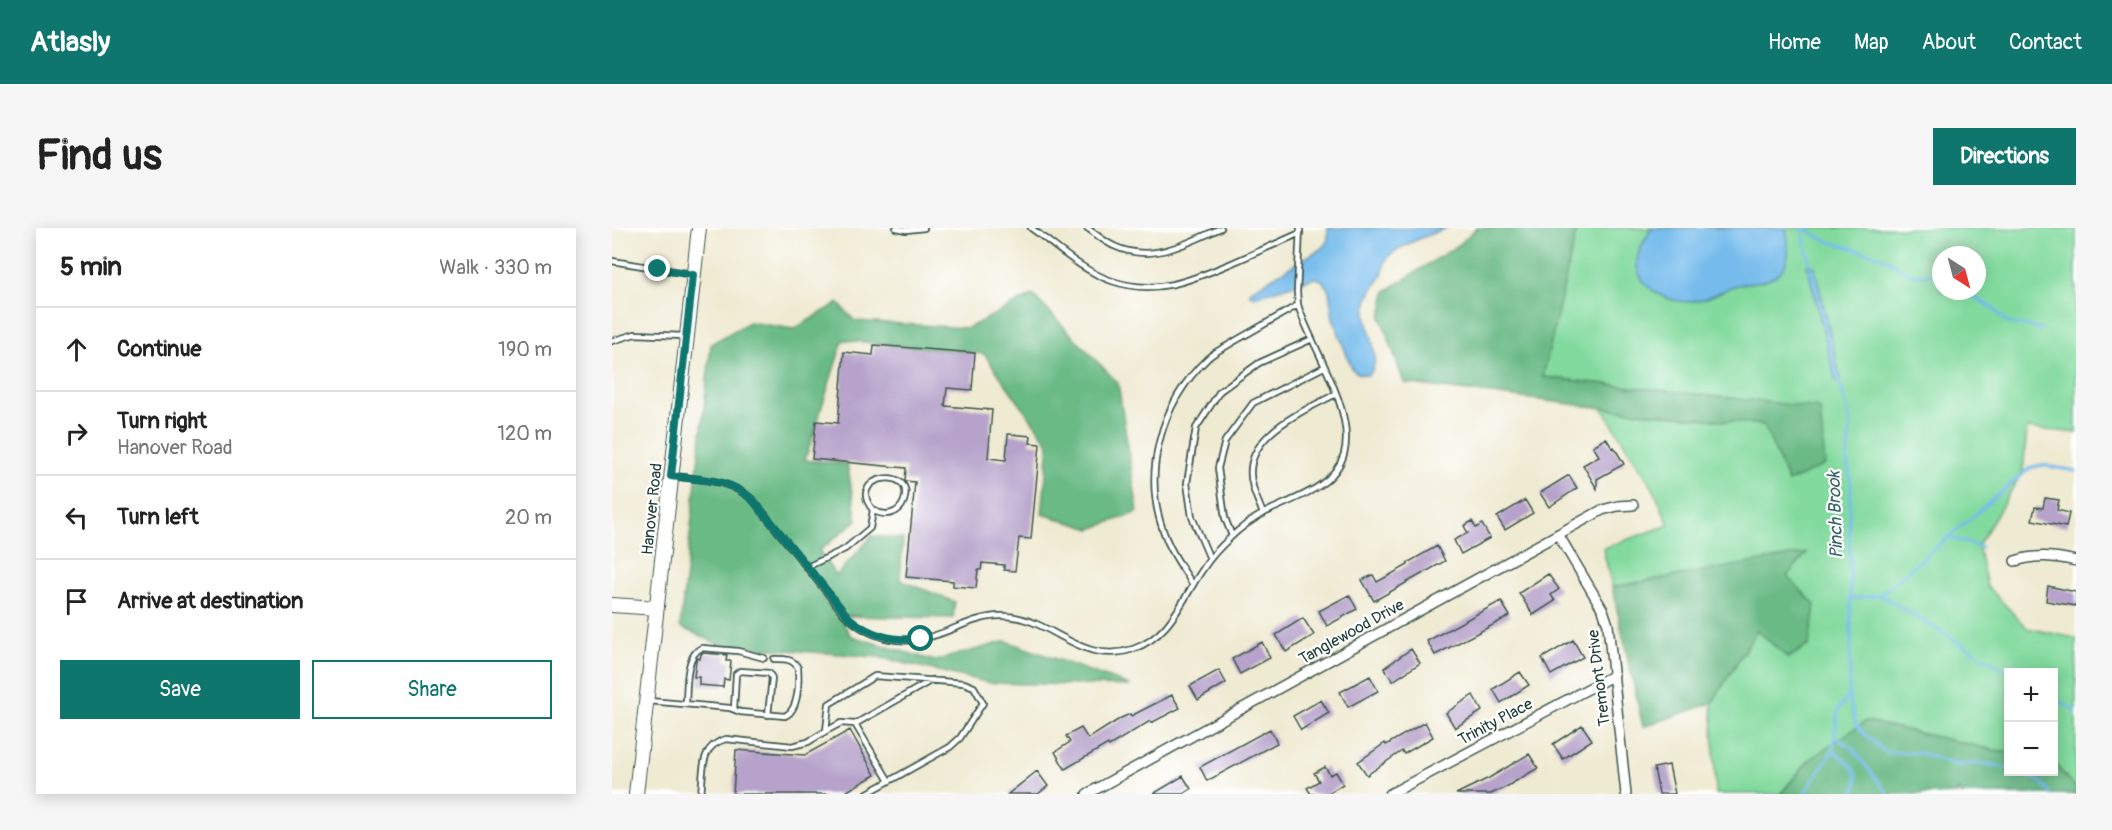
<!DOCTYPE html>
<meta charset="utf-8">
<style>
body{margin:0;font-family:Pangolin,sans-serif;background:#f6f6f6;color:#222}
.controls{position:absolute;right:18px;bottom:18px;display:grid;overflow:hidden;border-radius:0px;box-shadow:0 3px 15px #0003}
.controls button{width:54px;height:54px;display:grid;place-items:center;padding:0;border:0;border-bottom:2px solid #e0e0e0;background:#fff;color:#222;font:30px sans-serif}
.compass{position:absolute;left:1320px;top:18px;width:54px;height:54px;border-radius:50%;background:#fff;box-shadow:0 3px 15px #0003;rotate:144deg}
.stop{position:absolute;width:18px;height:18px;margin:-14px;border:4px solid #0f766e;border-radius:50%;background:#fff}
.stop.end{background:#0f766e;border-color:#fff;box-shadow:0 2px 6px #0008}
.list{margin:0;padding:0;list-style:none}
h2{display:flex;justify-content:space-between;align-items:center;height:78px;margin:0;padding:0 24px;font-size:26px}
h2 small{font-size:20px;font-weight:400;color:#767676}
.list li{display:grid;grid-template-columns:39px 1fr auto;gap:18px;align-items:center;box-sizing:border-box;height:84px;padding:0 24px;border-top:2px solid #e0e0e0}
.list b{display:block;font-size:22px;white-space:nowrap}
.list p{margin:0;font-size:20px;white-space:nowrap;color:#767676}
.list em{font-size:20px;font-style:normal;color:#767676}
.actions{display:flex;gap:12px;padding:18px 24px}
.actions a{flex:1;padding:14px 0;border:2px solid #0f766e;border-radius:0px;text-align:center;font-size:21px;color:#0f766e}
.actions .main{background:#0f766e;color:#fff}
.icon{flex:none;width:33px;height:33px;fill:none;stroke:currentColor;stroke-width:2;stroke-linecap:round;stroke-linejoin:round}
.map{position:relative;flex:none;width:1464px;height:566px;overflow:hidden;border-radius:0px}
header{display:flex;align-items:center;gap:36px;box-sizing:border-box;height:84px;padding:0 30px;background:#0f766e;color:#fff}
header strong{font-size:28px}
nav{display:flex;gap:33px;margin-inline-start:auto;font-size:21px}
.intro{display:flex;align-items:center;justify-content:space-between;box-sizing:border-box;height:144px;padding:0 36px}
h1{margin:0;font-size:42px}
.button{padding:15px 27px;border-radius:0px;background:#0f766e;color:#fff;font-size:21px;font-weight:700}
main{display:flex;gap:36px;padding:0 36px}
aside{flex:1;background:#fff;border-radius:0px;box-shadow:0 3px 15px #0003}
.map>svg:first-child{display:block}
</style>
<header>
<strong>Atlasly</strong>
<nav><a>Home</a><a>Map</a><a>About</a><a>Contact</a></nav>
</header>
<div class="intro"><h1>Find us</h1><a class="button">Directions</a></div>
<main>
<aside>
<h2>5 min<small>Walk · 330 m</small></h2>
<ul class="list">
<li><svg class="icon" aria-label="ahead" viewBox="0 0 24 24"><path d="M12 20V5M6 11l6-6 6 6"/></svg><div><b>Continue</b></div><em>190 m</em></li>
<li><svg class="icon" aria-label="right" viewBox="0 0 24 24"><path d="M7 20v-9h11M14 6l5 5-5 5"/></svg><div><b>Turn right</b><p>Hanover Road</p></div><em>120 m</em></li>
<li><svg class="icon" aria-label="left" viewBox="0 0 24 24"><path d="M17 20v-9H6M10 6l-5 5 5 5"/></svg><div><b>Turn left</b></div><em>20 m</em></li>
<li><svg class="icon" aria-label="arrive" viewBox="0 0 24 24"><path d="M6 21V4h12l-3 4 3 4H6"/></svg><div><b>Arrive at destination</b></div></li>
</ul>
<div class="actions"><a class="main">Save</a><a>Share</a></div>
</aside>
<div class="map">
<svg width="1464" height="566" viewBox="0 0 1464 566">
<rect width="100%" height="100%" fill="#fff"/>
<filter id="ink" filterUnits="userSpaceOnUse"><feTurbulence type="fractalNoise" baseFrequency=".0167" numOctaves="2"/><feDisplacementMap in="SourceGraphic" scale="12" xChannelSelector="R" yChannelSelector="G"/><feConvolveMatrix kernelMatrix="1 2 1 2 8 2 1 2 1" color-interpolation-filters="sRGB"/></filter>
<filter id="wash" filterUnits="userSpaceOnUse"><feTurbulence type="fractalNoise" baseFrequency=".008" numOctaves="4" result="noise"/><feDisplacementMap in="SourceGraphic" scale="24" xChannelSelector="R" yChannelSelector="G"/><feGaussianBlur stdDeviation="1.35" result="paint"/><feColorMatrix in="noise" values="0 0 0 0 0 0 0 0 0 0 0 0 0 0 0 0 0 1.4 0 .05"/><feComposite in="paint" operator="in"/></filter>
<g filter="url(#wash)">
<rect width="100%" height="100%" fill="#efead2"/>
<path fill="#82da9e" stroke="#508c69" stroke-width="1.5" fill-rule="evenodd" d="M 965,0 L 1464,0 L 1464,205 L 1415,200 L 1411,243 L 1366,318 L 1375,358 L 1415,400 L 1464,410 L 1464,561 L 1442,535 L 1442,445 L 1396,445 L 1396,525 L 1254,493 L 1198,531 L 1168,566 L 1104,566 L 1100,475 L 1145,402 L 1176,430 L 1203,377 L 1175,348 L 1075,346 L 1000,359 L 991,320 L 1057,297 L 1041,260 L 990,180 L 1152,197 L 1208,181 L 930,149 ZM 1329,27 L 1365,27 L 1365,63 L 1329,63 Z"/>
<path fill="#69ba85" stroke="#447c5c" stroke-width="1.5" d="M 864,0 L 965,0 L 931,149 L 1208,180 L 1213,237 L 1176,254 L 1152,197 L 990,180 L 792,155 L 769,89 L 774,63 L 848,16 Z
M 421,67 L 506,155 L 526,284 L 479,301 L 430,286 L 437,216 L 372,126 L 231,112 L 193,232 L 235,236 L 245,292 L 207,323 L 224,348 L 260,308 L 291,311 L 288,352 L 343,374 L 341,390 L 227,388 L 239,408 L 323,433 L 394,413 L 519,458 L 378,455 L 266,429 L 109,417 L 68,399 L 99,116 L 137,94 L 182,101 L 226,75 L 243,93 L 356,100 Z
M 1195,325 L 1175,348 L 1203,377 L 1197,417 L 1176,430 L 1145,402 L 1100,475 L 1031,499 L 1000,359 Z
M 1254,493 L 1396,525 L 1396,544 L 1442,544 L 1442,535 L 1464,561 L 1464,566 L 1348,566 L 1346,561 L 1345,566 L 1169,566 L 1198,531 Z"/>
<path fill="#75bbec" stroke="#4a7c90" stroke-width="1.5" d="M 716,0 L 835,0 C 818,6 791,16 777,28 C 771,34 772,43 769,49 C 762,60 754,68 754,82 C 753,100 773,134 756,147 L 747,146 L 740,141 L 721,90 L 717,63 L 710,52 L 702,50 L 642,69 L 637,66 L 641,61 L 710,20 L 716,12 Z
M 1040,0 L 1174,0 C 1176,14 1180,33 1168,44 C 1157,55 1141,53 1126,57 C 1111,61 1098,71 1083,73 C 1061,77 1029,63 1025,38 C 1023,26 1034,10 1040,0 Z
M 1195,37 L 1202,38 L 1229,152 L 1224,154 Z"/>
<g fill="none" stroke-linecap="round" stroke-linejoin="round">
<path stroke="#75bbec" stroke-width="3" d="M 1190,0 L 1199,40
M 1193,0 C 1215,18 1244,19 1270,29 C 1280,33 1288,41 1298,46 C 1308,50 1315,42 1329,49
M 1352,63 L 1379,79 L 1396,95 L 1430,101
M 1336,309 L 1369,319
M 1269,366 L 1418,240 L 1429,237 L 1464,243
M 1239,371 L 1268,367 L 1398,445
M 1237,468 C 1242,494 1242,498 1263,515 C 1268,519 1269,522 1275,524 L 1309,525 L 1338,535 L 1349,537 L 1363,534 L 1396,540
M 1442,470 L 1464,483
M 1223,509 L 1240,520 L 1276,566
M 1221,523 C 1237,533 1253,547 1240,566
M 1409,544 C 1422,549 1430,554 1438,566
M 1192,566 L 1221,522 L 1226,482 L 1237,467 L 1239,410 L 1237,294 L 1239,256 L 1235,231 L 1239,195 L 1227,151"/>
</g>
<g id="blocks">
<path fill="#b6a2ca" d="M 262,117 L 363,125 L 360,162 L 335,160 L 333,178 L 380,182 L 376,230 L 394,232 L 396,206 L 419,208 L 418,215 L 428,216 L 419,311 L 407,310 L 403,343 L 392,342 L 392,337 L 370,335 L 369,342 L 366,342 L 364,360 L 341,358 L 341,353 L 294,349 L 303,254 L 293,253 L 294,240 L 200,231 L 204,193 L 226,195 L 232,124 L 261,127 Z
M 994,210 L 1000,220 L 1002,219 L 1012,236 L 985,251 L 985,261 L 971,237 L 987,228 L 981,218 Z
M 957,247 L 965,260 L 937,279 L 928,265 Z
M 1433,270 L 1447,272 L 1445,282 L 1457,285 L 1454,299 L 1420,292 L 1423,279 L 1431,280 Z
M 913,272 L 921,285 L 893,302 L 885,289 Z
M 860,293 L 864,300 L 870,296 L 878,310 L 849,326 L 842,312 L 856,305 L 852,298 Z
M 825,318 L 833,333 L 762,373 L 750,352 L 761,347 L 765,354 L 796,337 L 795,335 Z
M 936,346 L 947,361 L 939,367 L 943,373 L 921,387 L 907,365 Z
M 1436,358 L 1464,364 L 1464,378 L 1434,373 Z
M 737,367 L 745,381 L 715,398 L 707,383 Z
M 889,373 L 898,388 L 823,427 L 815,413 Z
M 691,390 L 702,407 L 674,424 L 664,407 Z
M 961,412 L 971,429 L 939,447 L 930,430 Z
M 650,414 L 658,430 L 628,446 L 620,431 Z
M 799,421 L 808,435 L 781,453 L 772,440 Z
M 91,425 L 115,427 L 114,433 L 119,433 L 117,452 L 112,451 L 111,459 L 87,457 L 87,449 L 82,449 L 84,433 L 85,430 L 88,431 L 89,426 Z
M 607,442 L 614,455 L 586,472 L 578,458 Z
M 908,444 L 917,457 L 889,475 L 881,461 Z
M 758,448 L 766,463 L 736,479 L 728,464 Z
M 560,467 L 568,480 L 539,495 L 538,493 L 497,518 L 496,516 L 453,541 L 443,524 L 458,514 L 454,508 L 469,500 L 476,511 L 509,490 L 518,486 L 519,488 Z
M 861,467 L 870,483 L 843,500 L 834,485 Z
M 709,472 L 717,485 L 689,502 L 681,488 Z
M 813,494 L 821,509 L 792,526 L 790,523 L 755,547 L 746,534 L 773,515 L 774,517 Z
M 970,497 L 980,512 L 951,531 L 941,516 Z
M 658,501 L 665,515 L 595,553 L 588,539 Z
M 238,502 L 263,547 L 230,566 L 121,566 L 124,522 L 193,527 Z
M 917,526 L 926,540 L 894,559 L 879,566 L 844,566 L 877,550 Z
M 1057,537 L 1063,566 L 1047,566 L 1042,540 Z
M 713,539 L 718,547 L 724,544 L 731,556 L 715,566 L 699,566 L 695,560 L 707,553 L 702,545 Z
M 425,543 L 436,558 L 426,566 L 396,566 Z
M 571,548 L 579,561 L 571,566 L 541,566 Z"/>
</g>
</g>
<g filter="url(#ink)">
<use href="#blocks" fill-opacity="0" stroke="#3e574c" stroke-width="1.5"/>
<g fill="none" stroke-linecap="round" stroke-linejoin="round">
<defs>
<path id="lane" d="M 284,0 L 294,2 L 312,0
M 419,0 C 444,18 470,43 500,53 C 544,68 580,52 620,35 C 643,25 666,15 688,5
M 475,0 C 484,6 493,14 502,18 C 540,36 575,15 609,0
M 0,33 L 80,46
M 0,113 L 23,106 L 72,108
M 61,248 C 92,252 116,251 141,272 L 232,386 C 257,411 291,419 324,407 C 346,400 366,388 389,388 C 439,387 467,439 521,421 C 559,408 570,371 591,341 C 598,330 608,319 618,310 C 628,300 641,291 654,284 C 682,270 722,260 732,226 C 744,182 699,119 686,77 L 685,64 L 688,0
M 651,286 C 648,277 643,268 641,259 C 626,209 690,184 724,166
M 620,308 L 613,290 L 606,240 L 613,213 L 641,175 L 712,139
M 598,331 L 580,289 L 575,255 L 584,200 L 608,163 L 647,135 L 700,111
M 195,339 L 233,321 L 258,300 L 261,282 C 232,248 304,236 292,273 C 287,287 272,289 261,282
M 581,357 C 572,342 560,326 554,310 C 528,248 548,175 596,130 C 603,123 614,119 623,113 C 644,101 665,89 686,77
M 37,473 L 118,480 L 128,484 L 173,488 C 187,482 187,454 186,440 C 181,430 171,431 162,431
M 74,476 C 75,460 73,426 90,420 L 126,423 L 152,430
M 122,481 L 124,446 L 128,443 L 157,445 L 160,450 L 156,487
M 243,496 L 277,553
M 214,503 L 229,495 L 243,496 L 320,452
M 89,566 C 92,543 87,518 114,511 L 180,518 L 196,514 L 214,503 L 217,476 L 263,448 L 352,455 L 362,459 L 371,475 L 348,510 L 338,519 L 254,566"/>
<path id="street" d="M 946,306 L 991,382 L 996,397 L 1014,566
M 1403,333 C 1425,326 1442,328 1464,333
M 475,566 L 990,282 L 1006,278 L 1021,277
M 778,566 L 1002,447"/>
<path id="secondary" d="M 0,377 L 45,380
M 24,566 L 87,0"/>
</defs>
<use href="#lane" stroke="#3e574c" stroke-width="8"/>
<use href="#street" stroke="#3e574c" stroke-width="12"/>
<use href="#secondary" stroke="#3e574c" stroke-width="16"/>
<use href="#lane" stroke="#fff" stroke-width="4.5"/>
<use href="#street" stroke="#fff" stroke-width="9"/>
<use href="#secondary" stroke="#fff" stroke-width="14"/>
</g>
</g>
<g fill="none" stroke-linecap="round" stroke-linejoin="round" filter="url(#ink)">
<path stroke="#0f766e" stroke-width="8" d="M 46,41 L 81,47 L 59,248 C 91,252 116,250 141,272 L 237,390 C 259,408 280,413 309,411"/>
</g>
<g text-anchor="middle" stroke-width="4.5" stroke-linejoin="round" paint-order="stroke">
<g font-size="16" fill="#1f3d34" stroke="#fff">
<text transform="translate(39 281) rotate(-84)" y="6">Hanover Road</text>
<text transform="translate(739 403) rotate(-29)" y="6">Tanglewood Drive</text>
<text transform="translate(986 450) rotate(-97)" y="6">Tremont Drive</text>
<text transform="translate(883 493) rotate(-28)" y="6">Trinity Place</text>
</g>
<g font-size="18" font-style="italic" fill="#39636b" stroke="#fff">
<text transform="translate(1223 287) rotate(-92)" y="6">Pinch Brook</text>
</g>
</g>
</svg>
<div class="controls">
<button>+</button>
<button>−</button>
</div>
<svg class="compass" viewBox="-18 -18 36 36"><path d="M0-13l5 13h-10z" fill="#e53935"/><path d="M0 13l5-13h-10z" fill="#767676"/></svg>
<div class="stop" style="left:309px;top:411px"></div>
<div class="stop end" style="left:46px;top:41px"></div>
</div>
</main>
